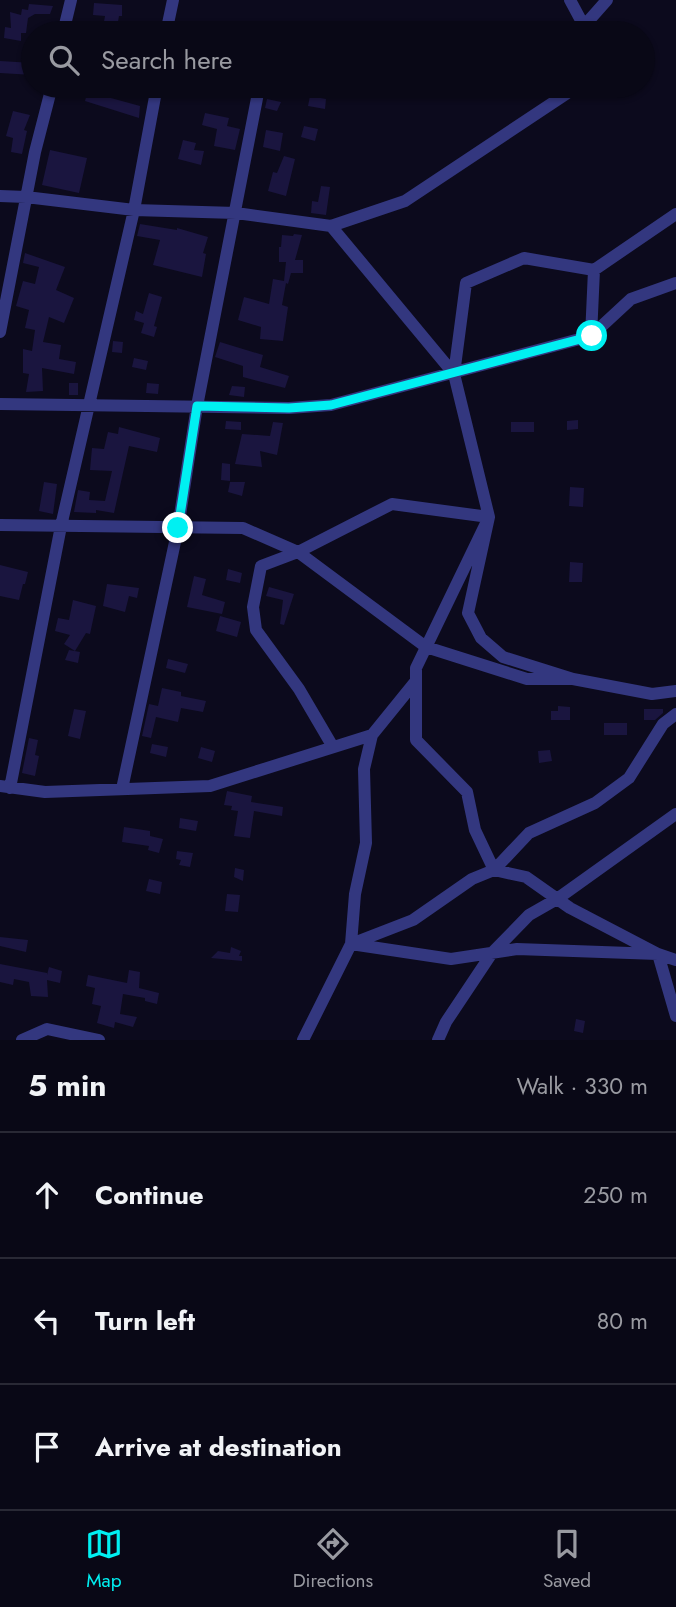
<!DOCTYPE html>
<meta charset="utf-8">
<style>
body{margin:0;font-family:Jost,sans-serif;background:#171623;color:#f1f3f6}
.stop{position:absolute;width:21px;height:21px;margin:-16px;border:5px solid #00f0f2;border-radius:50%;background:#fff}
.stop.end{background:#00f0f2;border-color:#fff;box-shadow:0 2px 7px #0008}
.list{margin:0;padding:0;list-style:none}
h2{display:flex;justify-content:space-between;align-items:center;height:91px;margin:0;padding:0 28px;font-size:30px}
h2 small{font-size:23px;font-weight:400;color:#999aa1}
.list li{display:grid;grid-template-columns:46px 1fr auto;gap:21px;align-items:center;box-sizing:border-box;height:126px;padding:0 28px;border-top:2px solid #292935}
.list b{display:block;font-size:26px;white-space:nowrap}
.list em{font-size:23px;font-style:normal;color:#999aa1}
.icon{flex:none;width:38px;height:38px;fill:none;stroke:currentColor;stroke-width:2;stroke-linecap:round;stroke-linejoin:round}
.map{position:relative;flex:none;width:676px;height:1040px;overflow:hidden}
.search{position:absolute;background:#090816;box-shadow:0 2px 5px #0004;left:21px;right:21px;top:21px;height:77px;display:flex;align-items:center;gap:18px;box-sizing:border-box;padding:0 24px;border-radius:38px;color:#999aa1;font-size:26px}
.sheet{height:469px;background:#090816}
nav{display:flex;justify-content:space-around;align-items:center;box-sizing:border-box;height:98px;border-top:2px solid #292935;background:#090816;font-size:19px;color:#999aa1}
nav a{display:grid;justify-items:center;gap:4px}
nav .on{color:#00f0f2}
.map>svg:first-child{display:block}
</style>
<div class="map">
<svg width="676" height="1040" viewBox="0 0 676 1040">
<rect width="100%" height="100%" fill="#0c0a1d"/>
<path fill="#1a153f" d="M 94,3 L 122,5 L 122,16 L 119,16 L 116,33 L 102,33 L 105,16 L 93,15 Z
M 29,4 L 53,6 L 50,14 L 35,14 L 28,18 L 26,33 L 21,33 L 21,41 L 4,38 L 5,27 L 11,28 L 10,12 L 21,15 L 22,9 L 28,10 Z
M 0,61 L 33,63 L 33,75 L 0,73 Z
M 89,86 L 102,86 L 100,95 L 140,106 L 139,118 L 85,101 Z
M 191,86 L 207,86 L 204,97 L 189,94 Z
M 310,96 L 326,99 L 325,109 L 308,106 Z
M 267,99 L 281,102 L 277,111 L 265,108 Z
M 13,111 L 30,115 L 24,130 L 27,131 L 22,154 L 11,152 L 13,138 L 6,136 Z
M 205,113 L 229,118 L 227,126 L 240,129 L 235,150 L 214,146 L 217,129 L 202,125 Z
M 304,126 L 318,129 L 315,141 L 301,137 Z
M 266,130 L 283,133 L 280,151 L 263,147 Z
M 183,140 L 196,143 L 194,150 L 204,151 L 201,165 L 178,159 Z
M 50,150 L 87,158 L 79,193 L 42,185 Z
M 284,156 L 295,159 L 286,196 L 268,191 L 273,172 L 277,173 Z
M 321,186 L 330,187 L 326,215 L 311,213 L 312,201 L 318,202 Z
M 140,224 L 177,230 L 177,228 L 208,237 L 203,253 L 206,254 L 202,277 L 153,265 L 160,240 L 137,236 Z
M 294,234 L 302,235 L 295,260 L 303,260 L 303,273 L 291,273 L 288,284 L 286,283 L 282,305 L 288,307 L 283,341 L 260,339 L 261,327 L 238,320 L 244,297 L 269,304 L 273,279 L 284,281 L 286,262 L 279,262 L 279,247 L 281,247 L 282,235 L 293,236 Z
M 25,253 L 65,267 L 56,290 L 74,298 L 64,323 L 49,317 L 43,342 L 61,345 L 59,359 L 76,362 L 74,374 L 42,368 L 43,391 L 26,392 L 29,374 L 23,373 L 23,349 L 32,351 L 35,330 L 25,328 L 29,310 L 16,306 L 23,281 L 35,284 L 39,267 L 23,263 Z
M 149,293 L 162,297 L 154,326 L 157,327 L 154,337 L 141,333 L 144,323 L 134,320 L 136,311 L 143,314 Z
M 113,341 L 123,342 L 122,353 L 112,352 Z
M 220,342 L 263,355 L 260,367 L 289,376 L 285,388 L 243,377 L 243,366 L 215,357 Z
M 134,358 L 148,361 L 146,370 L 132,367 Z
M 69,383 L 78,383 L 78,395 L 69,395 Z
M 147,383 L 159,384 L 158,394 L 146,393 Z
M 232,386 L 245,387 L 244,397 L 229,395 Z
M 578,420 L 578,429 L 567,430 L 567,421 Z
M 226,421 L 241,422 L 241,430 L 225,429 Z
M 273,422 L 283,423 L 277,455 L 260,451 L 262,467 L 235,464 L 242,434 L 270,436 Z
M 511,422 L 534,422 L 534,432 L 511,432 Z
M 119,427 L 160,438 L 157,452 L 129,446 L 114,513 L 96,510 L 96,513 L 74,512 L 78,490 L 90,492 L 89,500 L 105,501 L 112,471 L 90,470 L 92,448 L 104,449 L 108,432 L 118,434 Z
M 222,463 L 230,464 L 230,481 L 221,480 Z
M 44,482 L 57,484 L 53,514 L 39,511 Z
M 230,482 L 245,482 L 242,496 L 228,492 Z
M 570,487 L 584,488 L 583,507 L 569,506 Z
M 570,562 L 583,563 L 582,582 L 569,582 Z
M 0,565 L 28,572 L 25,584 L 23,584 L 19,600 L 0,596 Z
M 228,569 L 242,573 L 240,583 L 226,580 Z
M 194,576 L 206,579 L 202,595 L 225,602 L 222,614 L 187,607 Z
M 107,584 L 139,588 L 137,598 L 129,596 L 125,612 L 103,606 Z
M 269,587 L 294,594 L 284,625 L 280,624 L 283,600 L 266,596 Z
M 73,600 L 96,606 L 90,634 L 86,633 L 75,651 L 64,644 L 70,635 L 55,631 L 58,618 L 69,620 Z
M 220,616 L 241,622 L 237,637 L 216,631 Z
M 69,650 L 80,652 L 78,663 L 65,660 Z
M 168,659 L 188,664 L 185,673 L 166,668 Z
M 162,688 L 181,692 L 181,696 L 206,701 L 203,712 L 181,708 L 178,722 L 156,717 L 151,738 L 142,736 L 149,704 L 158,706 Z
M 558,706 L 570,707 L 570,720 L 551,720 L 551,711 L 558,711 Z
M 74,709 L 86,711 L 80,739 L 68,736 Z
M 644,709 L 663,709 L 663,713 L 655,720 L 644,720 Z
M 604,723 L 627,723 L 627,735 L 604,735 Z
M 29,738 L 38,740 L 35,755 L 39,756 L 35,776 L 22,773 Z
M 152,744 L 168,747 L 166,757 L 150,753 Z
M 201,747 L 215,751 L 212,762 L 198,758 Z
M 550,750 L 552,761 L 539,763 L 538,751 Z
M 227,791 L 252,796 L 251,802 L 283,807 L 282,816 L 254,811 L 250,838 L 234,836 L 238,811 L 231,810 L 232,806 L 224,805 Z
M 180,818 L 198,821 L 196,831 L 179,828 Z
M 124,827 L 150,831 L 150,836 L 163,839 L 159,853 L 148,850 L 149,846 L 122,842 Z
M 177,851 L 193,853 L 190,867 L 179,865 L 181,860 L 176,859 Z
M 235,868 L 244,870 L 243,881 L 234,877 Z
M 149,879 L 162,882 L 160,894 L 146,891 Z
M 227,894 L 240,895 L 238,912 L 225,911 Z
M 0,937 L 28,940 L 26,952 L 0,946 Z
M 231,947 L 241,951 L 239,956 L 242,956 L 242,961 L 211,958 L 218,951 L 230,953 Z
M 0,964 L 47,973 L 47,975 L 49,967 L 62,971 L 60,983 L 47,980 L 48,997 L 31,996 L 29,982 L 14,979 L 13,985 L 0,982 Z
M 129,970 L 140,972 L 139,988 L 159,993 L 157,1004 L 145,1001 L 145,998 L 123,994 L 120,1014 L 137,1017 L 133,1027 L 115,1022 L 114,1028 L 97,1023 L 101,1006 L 92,1004 L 95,988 L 86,986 L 88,975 L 127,983 Z
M 576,1019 L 585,1021 L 583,1033 L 574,1031 Z"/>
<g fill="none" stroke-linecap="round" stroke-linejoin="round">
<path stroke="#33377f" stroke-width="12" d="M 570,0 L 584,26
M 63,33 L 71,0
M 166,33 L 173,0
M 582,33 L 584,26 L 607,0
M 0,196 L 26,197 L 134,210 L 236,213 L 331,226 L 405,201 L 566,94 L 568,86
M 331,226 L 454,374 L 489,517 L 416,668 L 416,740 L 467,792 L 475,830 L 494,870 L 526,877 L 570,908 L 658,954 L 676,1016
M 0,332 L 35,152 L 52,86
M 591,336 L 631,299 L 676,283
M 454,374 L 466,283 L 524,258 L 594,270
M 0,404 L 289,408 L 331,405 L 591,336 L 594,270 L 676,214
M 0,525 L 243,528 L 298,552 L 261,566 L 253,607 L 256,630 L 299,689 L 333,747
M 573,679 L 503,657 L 481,638 L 468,613 L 489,517 L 392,504 L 298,552 L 426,647 L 527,679 L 573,679 L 652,694 L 676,691
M 676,714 L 663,724 L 629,778 L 595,803 L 529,833 L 494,870 L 472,879 L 413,920 L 351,944 L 451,959 L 517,949 L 658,954 L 676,960
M 0,786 L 45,792 L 210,786 L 372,735
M 10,788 L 61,526 L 134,210 L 157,86
M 122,789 L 178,528 L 197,406 L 259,88
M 22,1040 L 47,1029 L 99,1040
M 303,1040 L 351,944 L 355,894 L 366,843 L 364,769 L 372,735 L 415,682
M 438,1040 L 446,1022 L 492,953 L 529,915 L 557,899 L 676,814"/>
</g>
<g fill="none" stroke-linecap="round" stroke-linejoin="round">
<path stroke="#00f0f2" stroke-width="9" d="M 178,528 L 197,406 L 289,408 L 331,405 L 592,336"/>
</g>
</svg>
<div class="stop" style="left:592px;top:336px"></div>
<div class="stop end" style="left:178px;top:528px"></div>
<div class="search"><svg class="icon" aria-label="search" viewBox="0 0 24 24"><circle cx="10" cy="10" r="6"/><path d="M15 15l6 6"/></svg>Search here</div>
</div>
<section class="sheet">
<h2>5 min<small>Walk · 330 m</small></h2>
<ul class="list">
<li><svg class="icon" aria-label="ahead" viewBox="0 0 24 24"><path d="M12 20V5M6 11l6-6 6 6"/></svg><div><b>Continue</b></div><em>250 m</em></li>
<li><svg class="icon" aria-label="left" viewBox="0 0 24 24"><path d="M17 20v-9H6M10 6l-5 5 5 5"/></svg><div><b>Turn left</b></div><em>80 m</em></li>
<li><svg class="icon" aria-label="arrive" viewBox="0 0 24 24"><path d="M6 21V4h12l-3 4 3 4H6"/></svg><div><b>Arrive at destination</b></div></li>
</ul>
</section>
<nav>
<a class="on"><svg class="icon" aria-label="map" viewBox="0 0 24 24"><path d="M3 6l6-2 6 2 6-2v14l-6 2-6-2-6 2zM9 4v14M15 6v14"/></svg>Map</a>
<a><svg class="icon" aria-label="directions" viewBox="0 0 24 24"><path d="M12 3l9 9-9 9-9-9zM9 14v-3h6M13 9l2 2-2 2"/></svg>Directions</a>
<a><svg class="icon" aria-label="saved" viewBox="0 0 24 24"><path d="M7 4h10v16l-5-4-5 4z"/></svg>Saved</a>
</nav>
